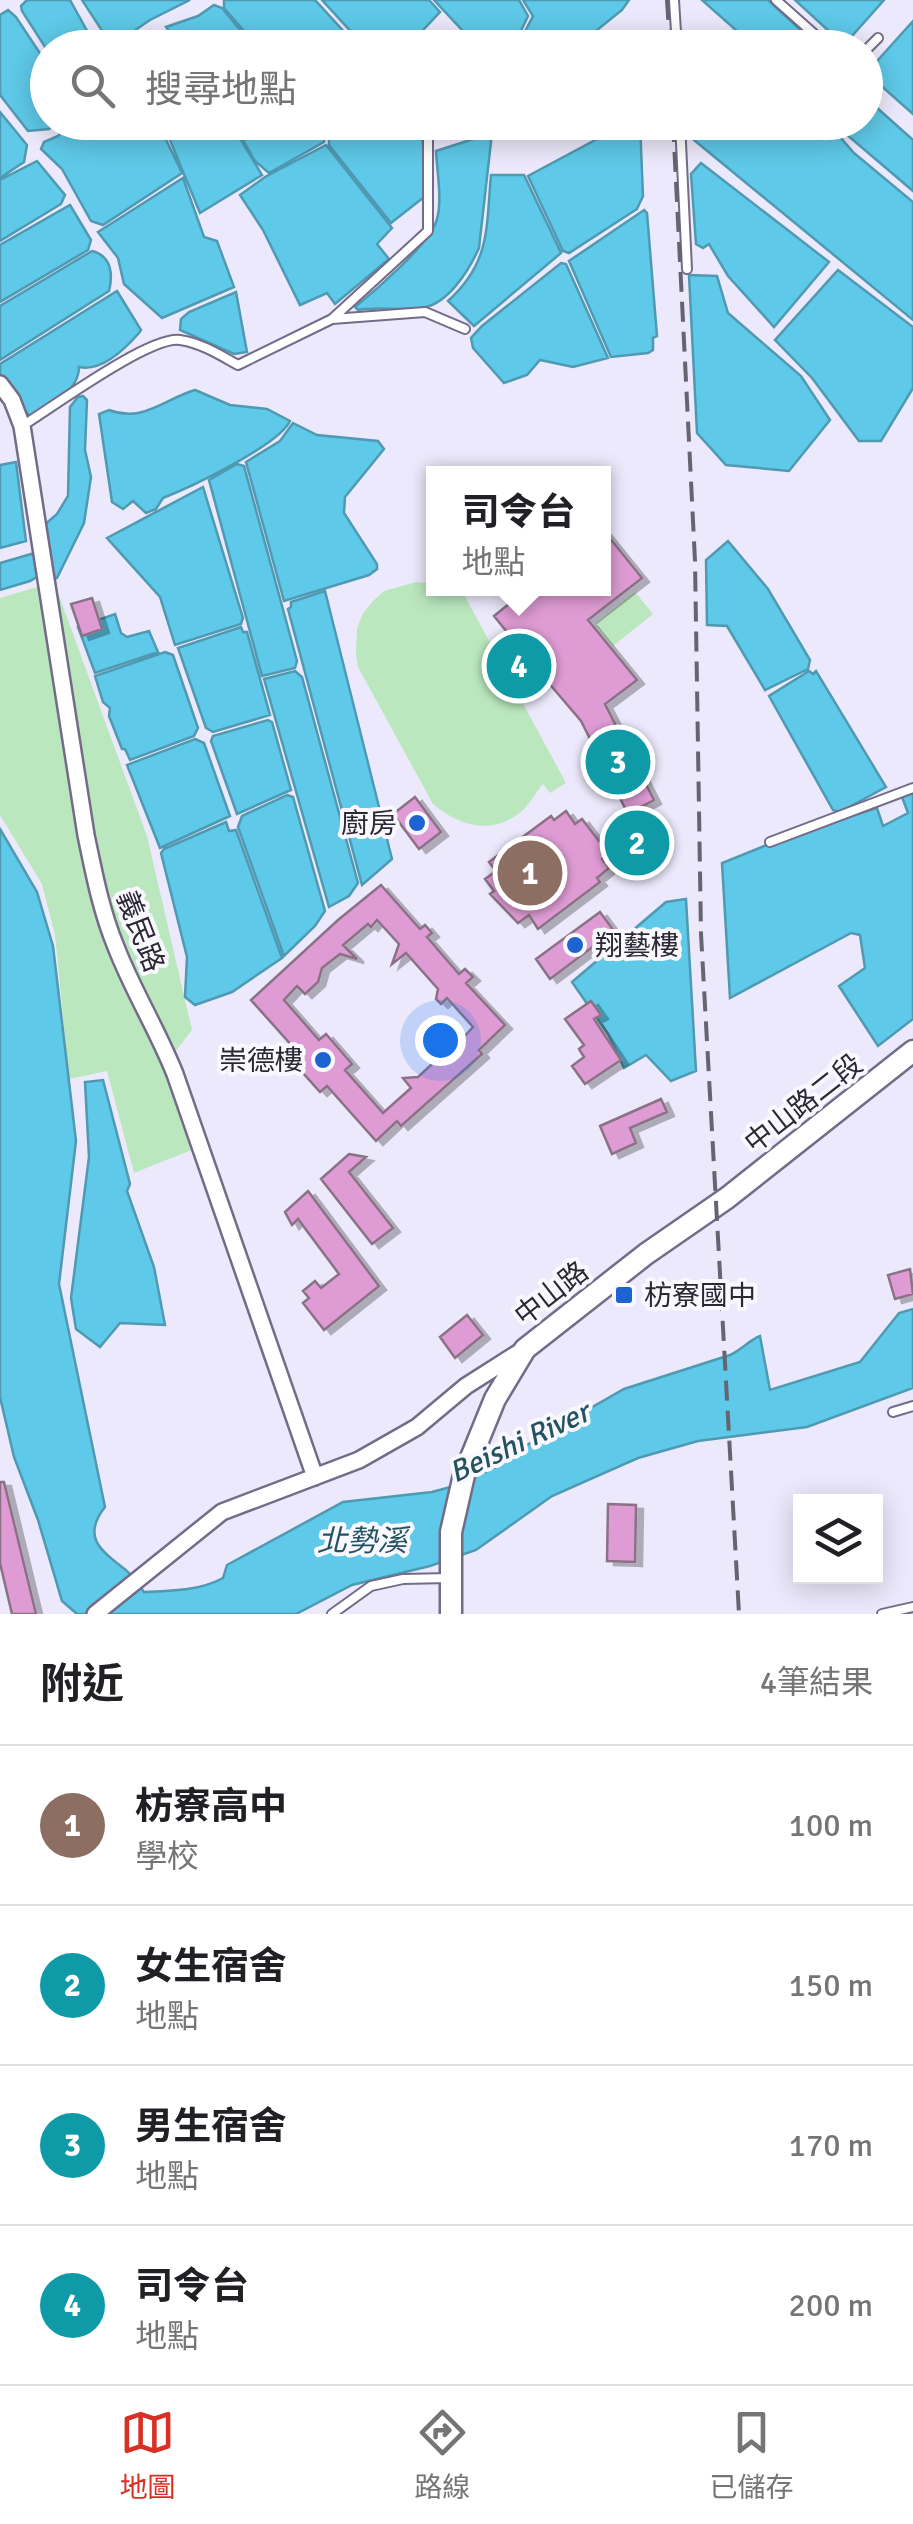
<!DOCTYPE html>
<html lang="zh-TW">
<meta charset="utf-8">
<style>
body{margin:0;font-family:Signika,"Noto Sans TC",sans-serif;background:#f2f2f2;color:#202124}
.controls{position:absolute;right:30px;bottom:30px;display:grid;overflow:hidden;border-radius:0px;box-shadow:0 5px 25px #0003}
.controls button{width:90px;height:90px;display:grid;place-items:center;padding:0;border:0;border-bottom:2px solid #e0e0e0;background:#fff;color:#202124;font:50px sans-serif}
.you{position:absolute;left:440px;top:1040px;width:35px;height:35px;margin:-25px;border:8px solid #fff;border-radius:50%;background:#1a73e8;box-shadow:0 0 0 15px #1a73e833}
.badge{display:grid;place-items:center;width:65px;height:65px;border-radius:50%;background:#d93025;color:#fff;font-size:32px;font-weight:700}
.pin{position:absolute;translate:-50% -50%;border:5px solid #fff;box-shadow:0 2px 10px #0006}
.popup{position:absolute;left:426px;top:466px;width:185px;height:130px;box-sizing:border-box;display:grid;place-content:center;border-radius:0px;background:#fff;filter:drop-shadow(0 2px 8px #0005);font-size:32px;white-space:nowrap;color:#757577}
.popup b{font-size:38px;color:#202124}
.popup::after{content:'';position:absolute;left:50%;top:100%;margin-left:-20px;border:20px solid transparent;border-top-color:#fff}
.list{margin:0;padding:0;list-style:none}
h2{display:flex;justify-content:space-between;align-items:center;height:130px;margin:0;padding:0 40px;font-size:42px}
h2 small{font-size:32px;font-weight:400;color:#757577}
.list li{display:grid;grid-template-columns:65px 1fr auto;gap:30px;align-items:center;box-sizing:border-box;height:160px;padding:0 40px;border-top:2px solid #e0e0e0}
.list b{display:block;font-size:38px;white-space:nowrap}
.list p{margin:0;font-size:32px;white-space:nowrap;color:#757577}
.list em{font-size:32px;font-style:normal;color:#757577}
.icon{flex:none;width:55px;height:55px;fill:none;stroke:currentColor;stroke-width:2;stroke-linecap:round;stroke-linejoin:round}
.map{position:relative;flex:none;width:913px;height:1614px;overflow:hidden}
.search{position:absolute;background:#fff;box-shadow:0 5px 25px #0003;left:30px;right:30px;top:30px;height:110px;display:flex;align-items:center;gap:25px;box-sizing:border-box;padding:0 35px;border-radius:55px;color:#757577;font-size:38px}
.sheet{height:770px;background:#fff}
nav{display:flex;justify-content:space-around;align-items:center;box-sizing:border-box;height:140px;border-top:2px solid #e0e0e0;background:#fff;font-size:28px;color:#757577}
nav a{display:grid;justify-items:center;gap:5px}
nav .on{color:#d93025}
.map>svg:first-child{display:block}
</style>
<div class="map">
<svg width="913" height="1614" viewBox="0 0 913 1614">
<defs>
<filter id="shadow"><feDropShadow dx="7" dy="4" stdDeviation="0" flood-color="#0004"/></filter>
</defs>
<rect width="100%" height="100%" fill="#ede9fc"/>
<path fill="#bae7be" d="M 54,582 L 147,836 L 192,1030 L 174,1053 L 204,1145 L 134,1173 L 107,1071 L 69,1079 L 55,935 L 42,884 L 0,815 L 0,598 Z
M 416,582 L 434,584 L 434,588 L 461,589 L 566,783 L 550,793 L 543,784 C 536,792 531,802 523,810 C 494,836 460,827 433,804 L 358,667 L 356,653 L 357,629 L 362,615 L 372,602 L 384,591 Z
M 635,592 L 653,614 L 613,646 L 595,624 Z"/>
<path fill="#5ec9e8" stroke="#4f99b2" stroke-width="2.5" d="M 27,0 L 70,0 L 96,47 L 48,48 L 47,50 L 22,11 L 21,6 Z
M 82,0 L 190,0 L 150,20 L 112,46 Z
M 224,0 L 315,0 L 358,47 L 258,47 L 224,8 Z
M 322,0 L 429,0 L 440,12 L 407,47 L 389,42 L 365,47 Z
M 434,0 L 519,0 L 528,16 L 516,41 L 476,45 Z
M 523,0 L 629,0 L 622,10 L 576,47 L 526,47 L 520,41 L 533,16 Z
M 702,0 L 768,0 L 819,47 L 755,47 Z
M 795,0 L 884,0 L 844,45 Z
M 214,5 L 222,8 L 254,47 L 180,47 L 166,27 L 198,16 Z
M 8,10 L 16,17 L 47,64 L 48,122 L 56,123 L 49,129 L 28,131 L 0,95 L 0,15 Z
M 913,21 L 913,114 L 870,76 L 870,69 Z
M 866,98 L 913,140 L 913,191 L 833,123 L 866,122 Z
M 0,112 L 27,145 L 24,162 L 0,178 Z
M 69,123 L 158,123 L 182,173 L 103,225 L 91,221 L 62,169 L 41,149 L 44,142 L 58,136 Z
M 163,123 L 231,123 L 262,175 L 200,213 Z
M 233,123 L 317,123 L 326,133 L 324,142 L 269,173 L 255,161 Z
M 342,123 L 413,123 L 422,136 L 428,194 L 391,223 L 329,145 L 329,135 Z
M 627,123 L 640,123 L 643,196 L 637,209 L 569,253 L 563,251 L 528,176 Z
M 692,123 L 828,123 L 854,153 L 913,202 L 913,320 L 694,140 Z
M 492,133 L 479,248 C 469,270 448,305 421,308 C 400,311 379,306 358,310 L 355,307 C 375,291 428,245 436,222 C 443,203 437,172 436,151 Z
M 326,145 L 392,228 L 377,244 L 389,259 L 335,304 L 327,293 L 300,305 L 263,230 L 240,195 L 265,177 Z
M 37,161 L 65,195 L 61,204 L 0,241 L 0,180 Z
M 701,163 L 829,262 L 774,327 L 728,276 L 709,244 L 703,248 L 696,244 L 691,174 Z
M 491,175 L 524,175 L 561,253 L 474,326 L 448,301 C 491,262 486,228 491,175 Z
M 183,178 L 204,237 L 217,241 L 234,287 L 162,318 L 124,284 L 118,258 L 98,232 Z
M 70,205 L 91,240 L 88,250 L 0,302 L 0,245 Z
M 644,210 L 647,213 L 657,336 L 653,338 L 653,350 L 648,353 L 611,357 L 569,261 Z
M 92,251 C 112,256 113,275 109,291 L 0,360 L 0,306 Z
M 561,263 L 566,264 L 608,358 L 573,367 L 540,360 L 527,375 L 504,383 L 473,348 L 471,338 L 482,326 Z
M 838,270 L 913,327 L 913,388 L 881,441 L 859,441 L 812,378 L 775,340 Z
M 689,275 L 717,276 L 728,313 L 801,376 L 830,420 L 789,471 L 726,465 L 697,433 Z
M 117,291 L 141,330 L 139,333 C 125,349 101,372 79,367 C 79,390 49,410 29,416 L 0,374 L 0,364 Z
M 236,292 L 247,352 L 234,354 L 180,330 L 181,319 L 189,312 Z
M 195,390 L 230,405 L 267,409 L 290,421 C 279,445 191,487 163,498 L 156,509 L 146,513 L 133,501 L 123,509 L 112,502 L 99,414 L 109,410 C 143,423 164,399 195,390 Z
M 83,396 L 87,400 L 85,450 L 91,477 L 84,523 L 57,578 L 49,580 L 47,571 L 30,581 L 0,590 L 0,563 L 45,550 L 42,527 L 57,514 L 68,496 L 70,407 L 78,397 Z
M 293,423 L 317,435 L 378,441 L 384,449 L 345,497 L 344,513 L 377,564 L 377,569 L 369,575 L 284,601 L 246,462 L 280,441 Z
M 16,462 L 26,541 L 0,548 L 0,465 Z
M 237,464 L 244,466 L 297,661 L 295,668 L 262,676 L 209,480 Z
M 203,487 L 243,618 L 241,624 L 175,645 L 160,597 L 107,538 Z
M 728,541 L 768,589 L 810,660 L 808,669 L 765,690 L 727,626 L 707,625 L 706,560 Z
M 325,591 L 392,859 L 362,885 L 288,609 L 291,607 L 291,602 Z
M 115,614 L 121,633 L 127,637 L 149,631 L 158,652 L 95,673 L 78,627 Z
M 241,627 L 243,632 L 247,632 L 270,715 L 213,732 L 206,728 L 178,648 Z
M 165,652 L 173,655 L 198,728 L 194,736 L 130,760 L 125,749 L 122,749 L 109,716 L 110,708 L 103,702 L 95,676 Z
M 295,671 L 302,677 L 358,883 L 349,896 L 329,907 L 264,679 Z
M 809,671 L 813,674 L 816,671 L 886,787 L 840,812 L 833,810 L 769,696 Z
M 268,720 L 272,722 L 291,790 L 237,814 L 211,741 L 213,736 Z
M 195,739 L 204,743 L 230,816 L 160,848 L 127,765 Z
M 913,791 L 913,1019 L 878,1046 L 839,986 L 865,968 L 860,935 L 851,933 L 730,998 L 722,863 L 799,832 L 877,808 L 883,826 L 908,813 L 901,794 Z
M 287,795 L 293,797 L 325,911 L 315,926 L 284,956 L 238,827 L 242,816 Z
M 226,822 L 229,831 L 236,830 L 282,958 L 232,992 L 195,1005 L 185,997 L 187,957 L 161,853 L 164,849 Z
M 0,829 L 37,892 L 53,946 L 76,1141 L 59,1284 L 105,1507 C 83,1535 98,1549 122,1567 C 131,1573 137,1583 144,1592 C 171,1591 199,1591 223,1578 L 227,1565 L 343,1502 L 432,1492 L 454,1486 L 496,1467 L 533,1441 L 624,1389 L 730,1355 C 741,1350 751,1339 760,1336 L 770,1390 L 860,1362 L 899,1313 L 913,1309 L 913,1388 L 807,1427 L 698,1441 L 638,1458 L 552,1496 L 476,1550 L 430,1566 L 352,1585 L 296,1614 L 77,1614 L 62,1601 L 38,1520 L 14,1457 L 0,1397 Z
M 686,899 L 696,1071 L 671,1081 L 646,1055 L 624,1068 L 608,1034 L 572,982 L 666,902 Z
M 103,1080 L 130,1184 L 127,1191 L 154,1267 L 165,1325 L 120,1323 L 100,1347 L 76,1329 L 71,1298 L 89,1157 L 85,1082 Z"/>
<path fill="#df9cd4" stroke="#8b7186" stroke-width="2.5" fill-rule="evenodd" filter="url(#shadow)" d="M 604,531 L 642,578 L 588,620 L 637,680 L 605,704 L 654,800 L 628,814 L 581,721 L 536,668 L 515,680 L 505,662 L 523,652 L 494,616 L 529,588 L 604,588 Z
M 92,598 L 102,629 L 82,636 L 71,604 Z
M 415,797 L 441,832 L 419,849 L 393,814 Z
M 566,811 L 575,824 L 582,819 L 609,854 L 602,859 L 609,868 L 597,878 L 600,882 L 538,929 L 529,915 L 518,923 L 490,894 L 494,891 L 485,879 L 496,871 L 489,862 L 551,816 L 554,820 Z
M 634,824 L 645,837 L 649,834 L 655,841 L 652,844 L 658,852 L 645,864 L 617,839 Z
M 381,885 L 420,929 L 425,925 L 432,933 L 427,937 L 459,974 L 465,969 L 473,977 L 466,983 L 505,1025 L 479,1050 L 482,1054 L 401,1126 L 397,1121 L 376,1141 L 327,1086 L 320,1092 L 294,1063 L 301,1056 L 251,1000 L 338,920 ZM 377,920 L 399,944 L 392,964 L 406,953 L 438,989 L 436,999 L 441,1004 L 447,998 L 473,1027 L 461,1040 L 464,1044 L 447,1059 L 435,1054 L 431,1065 L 418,1077 L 403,1078 L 411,1088 L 383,1113 L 345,1070 L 352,1064 L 326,1034 L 319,1040 L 284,1000 L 297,986 L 305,994 L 318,982 L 322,968 L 340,954 L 357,959 L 343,945 L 368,924 L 371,927 Z
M 600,912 L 614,931 L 550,979 L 536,959 Z
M 591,1001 L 601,1015 L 594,1019 L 621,1060 L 585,1084 L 572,1066 L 584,1057 L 579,1049 L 584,1045 L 565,1019 Z
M 661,1099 L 667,1112 L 630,1128 L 636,1143 L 612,1154 L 600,1126 Z
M 349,1154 L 366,1157 L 349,1172 L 393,1228 L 372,1244 L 321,1179 Z
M 308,1191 L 379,1286 L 324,1330 L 303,1303 L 309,1298 L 303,1291 L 315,1281 L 321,1288 L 339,1274 L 298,1219 L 292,1225 L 285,1212 Z
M 910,1269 L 913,1294 L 895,1299 L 888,1275 Z
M 467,1315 L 483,1335 L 455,1358 L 440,1337 Z
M 0,1482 L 4,1482 L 36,1614 L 12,1614 L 0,1563 Z
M 608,1504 L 636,1505 L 635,1562 L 607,1561 Z"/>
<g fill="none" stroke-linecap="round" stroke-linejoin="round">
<defs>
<path id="lane" d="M 674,0 L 677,48
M 776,0 L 830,48
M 866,50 L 878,38
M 680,122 L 687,269
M 332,319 L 428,231 L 428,137 L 415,122
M 22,426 C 53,407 149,336 180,340 C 201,343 220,355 238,365 L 332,319 L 425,312 L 465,329
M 770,842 L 913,788
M 893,1412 L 913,1406
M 332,1614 L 371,1586 L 403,1579 L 449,1578
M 882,1614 L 913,1607"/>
<path id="street" d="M 0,384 L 12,400 L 22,426 L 86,835 C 94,873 101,911 116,947 C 133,991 158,1031 175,1074 L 315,1477
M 95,1614 L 222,1512 L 359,1460 L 417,1427 L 466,1386 L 521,1351"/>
<path id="secondary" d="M 451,1614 L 451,1532 L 464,1475 L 495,1399 L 525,1349 L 646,1254 L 727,1198 L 913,1051"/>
</defs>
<use href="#lane" stroke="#736b88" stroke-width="12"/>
<use href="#street" stroke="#736b88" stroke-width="20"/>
<use href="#secondary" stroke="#736b88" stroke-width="25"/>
<use href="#lane" stroke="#fff" stroke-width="8"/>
<use href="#street" stroke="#fff" stroke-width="15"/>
<use href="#secondary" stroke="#fff" stroke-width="20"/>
<path stroke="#676472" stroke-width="4" stroke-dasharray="20 10" stroke-linecap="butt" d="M 667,0 L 670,48
M 673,122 L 695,561 L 701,934 L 739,1614"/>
</g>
<g fill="#1d64d0" stroke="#faf8ff" stroke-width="4">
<circle cx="417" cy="823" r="10"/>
<circle cx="575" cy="945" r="10"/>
<circle cx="323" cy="1060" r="10"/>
<rect x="614" y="1285" width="20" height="20" rx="5"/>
</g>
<g text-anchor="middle" stroke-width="8" stroke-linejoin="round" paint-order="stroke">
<g font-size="28" fill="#2b2834" stroke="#faf8ff" text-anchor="end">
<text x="397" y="833">廚房</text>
<text x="595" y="955" text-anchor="start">翔藝樓</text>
<text x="303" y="1070">崇德樓</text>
<text x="644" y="1305" text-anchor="start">枋寮國中</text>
</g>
<g font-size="28" fill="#2b2834" stroke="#faf8ff">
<text transform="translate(141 931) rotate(69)" y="10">義民路</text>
<text transform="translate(803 1103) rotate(-38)" y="10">中山路二段</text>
<text transform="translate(551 1293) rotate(-38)" y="10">中山路</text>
</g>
<g font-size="30" font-style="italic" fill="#245360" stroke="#faf8ff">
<text transform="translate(519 1442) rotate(-25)" y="10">Beishi River</text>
<text x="362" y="1551">北勢溪</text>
</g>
</g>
</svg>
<div class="controls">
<button><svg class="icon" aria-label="layers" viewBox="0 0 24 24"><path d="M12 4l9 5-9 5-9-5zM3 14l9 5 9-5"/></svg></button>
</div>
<div class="you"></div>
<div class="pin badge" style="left:530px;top:873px;background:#8d6e63">1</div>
<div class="pin badge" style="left:637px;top:843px;background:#0f9aa8">2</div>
<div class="pin badge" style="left:618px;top:762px;background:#0f9aa8">3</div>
<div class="pin badge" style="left:519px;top:666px;background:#0f9aa8">4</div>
<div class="popup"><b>司令台</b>地點</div>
<div class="search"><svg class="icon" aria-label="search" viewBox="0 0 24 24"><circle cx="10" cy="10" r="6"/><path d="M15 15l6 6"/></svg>搜尋地點</div>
</div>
<section class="sheet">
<h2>附近<small>4筆結果</small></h2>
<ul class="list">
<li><span class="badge" style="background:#8d6e63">1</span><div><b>枋寮高中</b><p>學校</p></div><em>100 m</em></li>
<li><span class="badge" style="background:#0f9aa8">2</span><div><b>女生宿舍</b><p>地點</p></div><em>150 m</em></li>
<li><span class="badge" style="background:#0f9aa8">3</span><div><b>男生宿舍</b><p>地點</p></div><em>170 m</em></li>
<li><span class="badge" style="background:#0f9aa8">4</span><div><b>司令台</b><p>地點</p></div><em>200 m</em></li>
</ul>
</section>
<nav>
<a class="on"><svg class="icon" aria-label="map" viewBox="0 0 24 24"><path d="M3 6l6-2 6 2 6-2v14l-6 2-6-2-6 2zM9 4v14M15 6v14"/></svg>地圖</a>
<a><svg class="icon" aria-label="directions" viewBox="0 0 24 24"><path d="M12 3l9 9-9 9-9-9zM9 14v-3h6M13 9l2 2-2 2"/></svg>路線</a>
<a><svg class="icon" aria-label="saved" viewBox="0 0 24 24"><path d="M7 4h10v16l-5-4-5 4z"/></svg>已儲存</a>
</nav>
